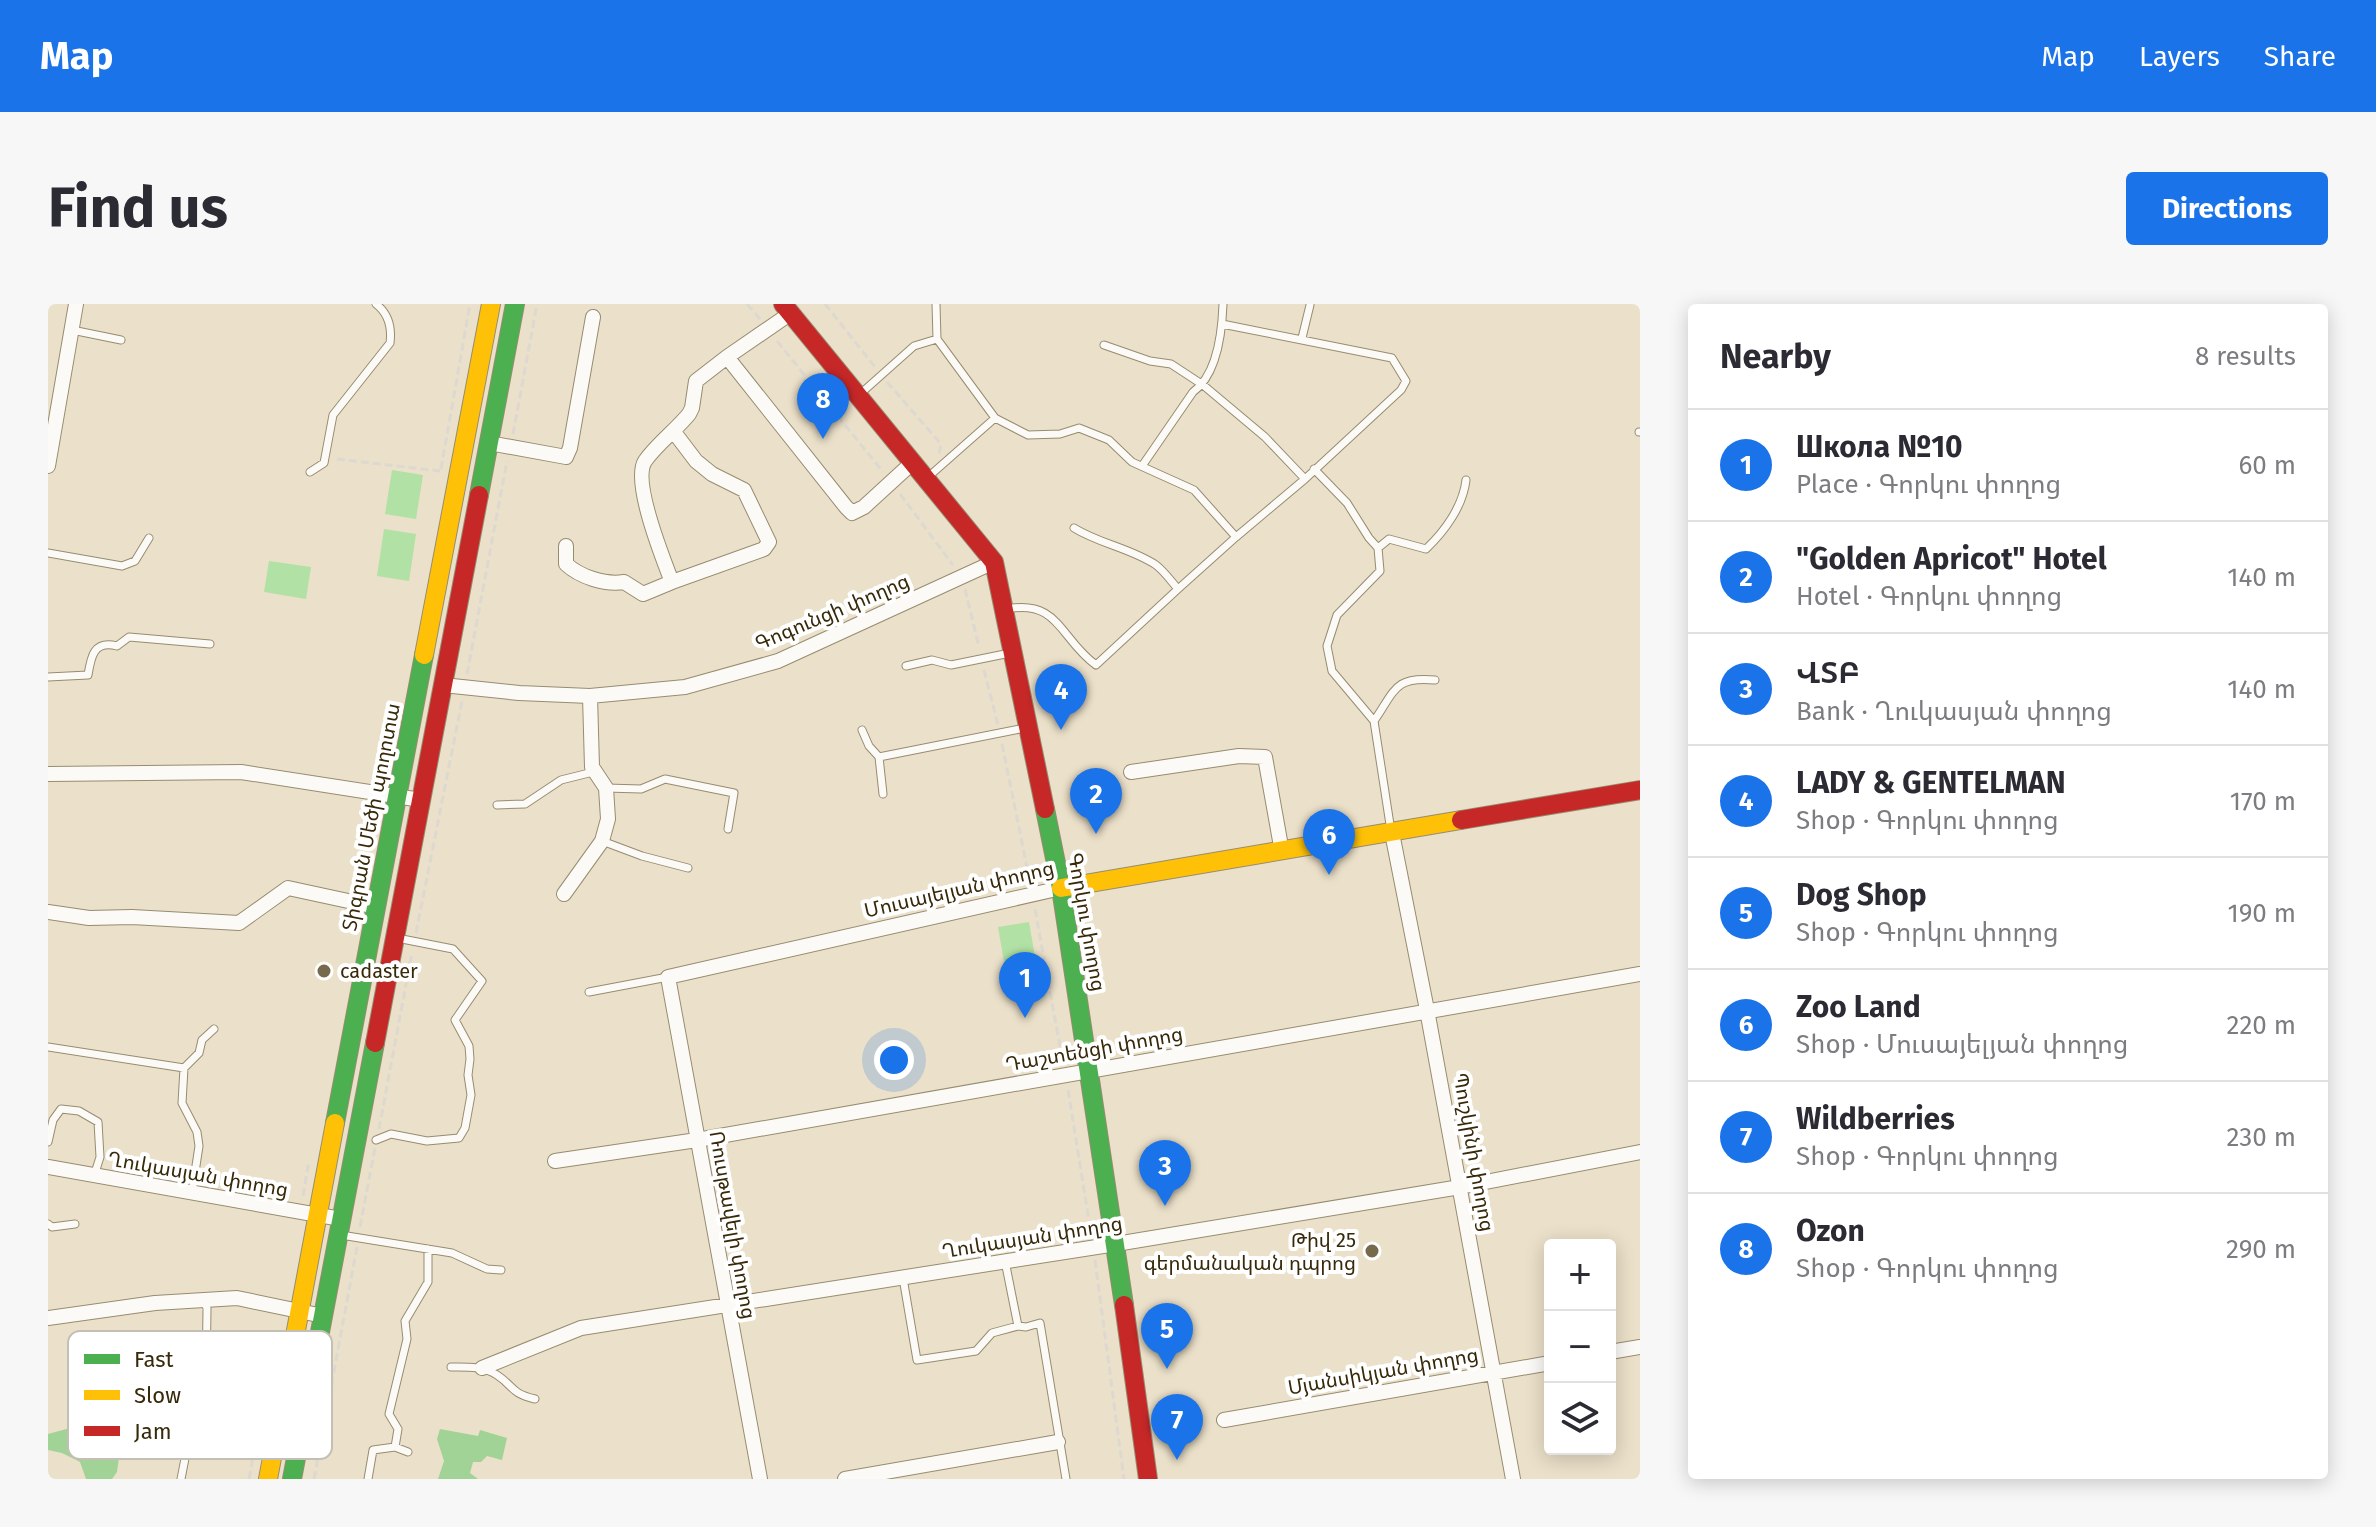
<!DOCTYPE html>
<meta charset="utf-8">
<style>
body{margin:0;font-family:"Fira Sans","Noto Sans Armenian",sans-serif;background:#f7f7f7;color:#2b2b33}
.controls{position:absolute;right:24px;bottom:24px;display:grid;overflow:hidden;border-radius:8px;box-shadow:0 4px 20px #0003}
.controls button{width:72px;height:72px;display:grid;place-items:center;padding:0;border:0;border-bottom:2px solid #e1e1e2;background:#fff;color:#2b2b33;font:40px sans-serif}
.you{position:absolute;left:846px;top:756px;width:28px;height:28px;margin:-20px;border:6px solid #fff;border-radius:50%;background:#1a73e8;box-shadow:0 0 0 12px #1a73e833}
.badge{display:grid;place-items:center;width:52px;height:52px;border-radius:50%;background:#1a73e8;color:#fff;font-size:26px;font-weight:700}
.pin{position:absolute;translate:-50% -66px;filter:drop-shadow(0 2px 4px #0008)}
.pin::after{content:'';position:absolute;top:42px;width:28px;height:24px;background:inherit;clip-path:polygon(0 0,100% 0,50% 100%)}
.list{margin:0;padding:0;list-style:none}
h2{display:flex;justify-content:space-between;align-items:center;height:104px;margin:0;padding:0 32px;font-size:34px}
h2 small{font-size:26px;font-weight:400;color:#7c7c81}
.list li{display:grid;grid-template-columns:52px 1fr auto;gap:24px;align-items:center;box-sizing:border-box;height:112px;padding:0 32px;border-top:2px solid #e1e1e2}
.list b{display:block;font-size:30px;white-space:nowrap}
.list p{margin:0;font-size:26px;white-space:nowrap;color:#7c7c81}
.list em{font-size:26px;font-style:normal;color:#7c7c81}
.icon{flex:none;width:44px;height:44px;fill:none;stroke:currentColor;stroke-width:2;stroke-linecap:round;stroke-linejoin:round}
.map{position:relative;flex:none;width:1592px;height:1175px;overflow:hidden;border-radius:8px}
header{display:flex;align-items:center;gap:48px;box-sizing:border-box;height:112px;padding:0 40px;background:#1a73e8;color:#fff}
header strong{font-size:38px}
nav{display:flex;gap:44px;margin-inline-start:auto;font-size:28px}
.intro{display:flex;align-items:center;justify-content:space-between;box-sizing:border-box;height:192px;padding:0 48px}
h1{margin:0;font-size:56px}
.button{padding:20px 36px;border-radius:8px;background:#1a73e8;color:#fff;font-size:28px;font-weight:700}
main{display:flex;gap:48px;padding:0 48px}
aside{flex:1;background:#fff;border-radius:8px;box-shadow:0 4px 20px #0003}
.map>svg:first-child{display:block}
</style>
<header>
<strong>Map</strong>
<nav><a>Map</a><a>Layers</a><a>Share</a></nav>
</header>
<div class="intro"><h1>Find us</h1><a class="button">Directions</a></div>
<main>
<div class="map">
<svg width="1592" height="1175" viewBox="0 0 1592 1175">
<rect width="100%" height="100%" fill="#ebe0c9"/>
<path fill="#b1e1a4" d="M 344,166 L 375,171 L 368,215 L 337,210 Z
M 336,225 L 368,230 L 361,277 L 329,272 Z
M 221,257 L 263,263 L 258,295 L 216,288 Z
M 981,618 L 990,670 L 959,675 L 950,623 Z"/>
<path fill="#a2d396" d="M 118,1073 L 112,1092 L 77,1110 L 69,1168 L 64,1175 L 38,1175 L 32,1158 L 14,1149 L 0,1146 L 0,1130 L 55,1115 L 80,1082 Z
M 392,1125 L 430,1132 L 432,1126 L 459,1134 L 454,1156 L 439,1152 L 433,1158 L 425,1158 L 422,1169 L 430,1175 L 390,1175 L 396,1157 L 389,1135 Z"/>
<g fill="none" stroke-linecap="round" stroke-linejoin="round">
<defs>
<path id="lane" d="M 888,0 L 889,35 L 947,114
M 24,26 L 73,36
M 1254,34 L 1262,1
M 1056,41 L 1102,57 L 1123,60 L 1155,81 L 1217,133 L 1257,175
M 811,91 L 866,42 L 889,35
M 1591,128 L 1592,128
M 1094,162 L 1145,88 C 1169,71 1174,28 1175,0
M 1266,165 L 1299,199 L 1321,234 L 1330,244
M 262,168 L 276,159 L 285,111 L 342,39 C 344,23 341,10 328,0
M 879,174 L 947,114 L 980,131 L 1012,130 L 1031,124 L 1061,136 L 1084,158 L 1146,186 L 1188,233 L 1257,175 L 1353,86 L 1358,77 L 1344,54 L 1174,20
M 1026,224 C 1052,240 1082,244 1108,261 C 1116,267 1123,277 1130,285 L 1188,233
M 0,249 L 74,262 L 87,257 L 101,234
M 959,305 C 1011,295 1012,335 1048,361 L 1130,285
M 858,362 L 884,356 L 903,361 L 962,349
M 0,373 L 40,371 C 43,352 46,336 69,342 L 81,333 L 162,340
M 1326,417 L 1284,367 L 1279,342 L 1289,311 L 1332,267 L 1330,244 L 1341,235 L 1378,245 C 1397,227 1415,202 1418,176
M 814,426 L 821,442 L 831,453
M 558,484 L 593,485 L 617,475 L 686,489 L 680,525
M 835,490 L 831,453 L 977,424
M 449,501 L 477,500 L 513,476 L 545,468
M 1343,527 L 1326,417 C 1347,387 1346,372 1387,376
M 554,537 L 594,552 L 640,564
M 541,688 L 620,673
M 0,743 L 136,764 L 134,799 L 149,828 L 151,842 L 144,888
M 136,764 L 151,749 L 154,736 L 166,725
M 328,836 L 343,830 L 379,837 L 411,834 L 417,824 L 423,791 L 420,771 L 422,755 L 421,742 L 407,716 L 434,677 L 405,645 L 349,634
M 0,838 L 5,816 L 13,805 L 31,807 L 50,818 L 52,853 L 46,872
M 0,920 L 4,923 L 27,920
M 293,931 L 404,949 L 439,965 L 453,966
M 957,957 L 970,1022 L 978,1023 L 992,1019 L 1018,1175
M 855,974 L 869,1056 L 928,1047 L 944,1029 L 970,1022
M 155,996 L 159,1004 L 158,1081 L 185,1102
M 403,1063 C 419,1063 435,1062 449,1071 C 467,1083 462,1089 487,1095
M 347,1143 L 360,1148
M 133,1175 L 142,1129 C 182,1099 183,1098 231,1108
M 320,1175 L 325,1146 L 347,1143 L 350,1125 L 341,1110 L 359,1035 L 357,1017 L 380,978 L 380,945"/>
<path id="street" d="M 743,9 L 679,53 L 798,203 L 804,209 L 816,203 L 864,159
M 441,139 L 518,153 L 522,144 L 545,13
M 0,162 L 28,0
M 518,242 L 518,260 C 532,273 557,281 576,278 L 595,290 L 624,278 C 615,255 584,177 597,157 C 609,140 628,126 641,110 L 644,104 L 648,77 L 679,53
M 624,278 L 716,245 L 721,238 L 696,186 L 664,170 L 648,157 L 626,128
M 395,381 L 471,389 L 542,392 L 637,383 L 730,357 L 946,258
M 1083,468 L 1191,452 L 1217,453 L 1234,548
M 0,470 L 193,468 L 373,496
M 1344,529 L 1379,706 L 1465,1175
M 516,590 L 554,537 L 560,515 L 558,484 L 544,463 L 542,392
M 0,608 L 41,614 L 84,613 L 191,619 L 240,584 L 328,603
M 507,857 L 649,836 L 1592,670
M 0,863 L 293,915
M 0,1014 L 107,999 L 189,994 L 275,1012
M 1562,1048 L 1592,1043
M 434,1064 L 533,1024 L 1068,940 L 1412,883 L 1592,848
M 1176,1116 L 1502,1059
M 712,1175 L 620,673 L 1013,584
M 797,1175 L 1010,1138"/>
<path id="fast" d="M 431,191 L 467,0
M 997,505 L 1013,584 L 1076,1001
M 287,819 L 376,351
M 244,1175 L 327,739"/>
<path id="slow" d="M 376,351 L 443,0
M 1013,584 L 1413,516
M 220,1175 L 287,819"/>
<path id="jam" d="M 735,0 L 946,258 L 997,505
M 1413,516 L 1592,486
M 327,739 L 431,191
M 1076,1001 L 1100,1175"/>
</defs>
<use href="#lane" stroke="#978c70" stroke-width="9"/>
<use href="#street" stroke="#978c70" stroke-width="16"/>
<use href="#fast" stroke="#978c70" stroke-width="20"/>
<use href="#slow" stroke="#978c70" stroke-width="20"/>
<use href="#jam" stroke="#978c70" stroke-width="20"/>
<path stroke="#ddd9d1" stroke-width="3" stroke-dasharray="8 4" stroke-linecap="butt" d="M 699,0 L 712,15
M 777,0 L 827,63
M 729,37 L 835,168
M 839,78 L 893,140 L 891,150
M 465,130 L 489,0
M 289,155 L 392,167
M 393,165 L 422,0
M 852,190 L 905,261
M 917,285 L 931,343
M 936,366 L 950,421
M 419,370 L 459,157
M 954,440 L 982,578
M 987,605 L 1015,759
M 368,629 L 414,397
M 1020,786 L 1043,929
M 331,825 L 364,648
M 255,892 L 261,857
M 312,923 L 327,844
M 1047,956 L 1076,1175
M 201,1175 L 209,1132
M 266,1175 L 309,943"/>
<use href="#lane" stroke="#fcfaf7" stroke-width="7"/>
<use href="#street" stroke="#fcfaf7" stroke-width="14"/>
<use href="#fast" stroke="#4caf50" stroke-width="18"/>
<use href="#slow" stroke="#ffc107" stroke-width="18"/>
<use href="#jam" stroke="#c62828" stroke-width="18"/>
</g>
<g fill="#76694c" stroke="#fff" stroke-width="3">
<circle cx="276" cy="667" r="8"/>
<circle cx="1324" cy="947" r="8"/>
</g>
<g text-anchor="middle" stroke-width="8" stroke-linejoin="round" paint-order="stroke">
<g font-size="20" fill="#372909" stroke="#fff">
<text transform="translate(784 308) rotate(-23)" y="7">Գոգունցի փողոց</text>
<text transform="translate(323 513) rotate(-79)" y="7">Տիգրան Մեծի պողոտա</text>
<text transform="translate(911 585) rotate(-13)" y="7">Մուսայելյան փողոց</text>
<text transform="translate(1039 618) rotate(80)" y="7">Գորկու փողոց</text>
<text transform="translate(1046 745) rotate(-10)" y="7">Դաշտենցի փողոց</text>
<text transform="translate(1426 848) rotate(80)" y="7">Պուշկինի փողոց</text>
<text transform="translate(150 870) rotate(10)" y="7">Ղուկասյան փողոց</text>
<text transform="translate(685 921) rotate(80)" y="7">Ռուսթավելի փողոց</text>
<text transform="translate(984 933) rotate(-9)" y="7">Ղուկասյան փողոց</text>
<text transform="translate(1335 1067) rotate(-10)" y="7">Մյանսիկյան փողոց</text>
</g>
<g font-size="20" fill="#372909" stroke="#fff" text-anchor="start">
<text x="292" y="674">cadaster</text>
<text x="1308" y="943" text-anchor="end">Թիվ 25<tspan x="1308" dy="23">գերմանական դպրոց</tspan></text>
</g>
</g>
<rect x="20" y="1027" width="264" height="128" rx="12" fill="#fff" stroke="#c3bfb5" stroke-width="2"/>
<rect x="36" y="1050" width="36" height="10" fill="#4caf50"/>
<rect x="36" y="1086" width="36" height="10" fill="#ffc107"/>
<rect x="36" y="1122" width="36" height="10" fill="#c62828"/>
<g font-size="22" fill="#372909">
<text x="86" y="1063">Fast</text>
<text x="86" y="1099">Slow</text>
<text x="86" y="1135">Jam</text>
</g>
</svg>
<div class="controls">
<button>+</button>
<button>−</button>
<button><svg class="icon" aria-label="layers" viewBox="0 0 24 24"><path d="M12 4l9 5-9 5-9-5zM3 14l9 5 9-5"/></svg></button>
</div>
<div class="you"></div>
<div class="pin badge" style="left:977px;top:714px">1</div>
<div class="pin badge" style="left:1048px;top:530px">2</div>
<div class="pin badge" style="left:1117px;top:902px">3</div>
<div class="pin badge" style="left:1013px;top:426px">4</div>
<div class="pin badge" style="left:1119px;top:1065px">5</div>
<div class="pin badge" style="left:1281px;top:571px">6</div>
<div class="pin badge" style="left:1129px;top:1156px">7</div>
<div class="pin badge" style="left:775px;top:135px">8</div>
</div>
<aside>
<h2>Nearby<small>8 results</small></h2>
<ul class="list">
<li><span class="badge">1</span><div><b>Школа №10</b><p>Place · Գորկու փողոց</p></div><em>60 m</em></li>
<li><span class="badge">2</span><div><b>&quot;Golden Apricot&quot; Hotel</b><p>Hotel · Գորկու փողոց</p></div><em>140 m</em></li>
<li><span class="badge">3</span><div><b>ՎՏԲ</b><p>Bank · Ղուկասյան փողոց</p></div><em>140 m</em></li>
<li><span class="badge">4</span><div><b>LADY &amp; GENTELMAN</b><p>Shop · Գորկու փողոց</p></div><em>170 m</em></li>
<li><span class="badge">5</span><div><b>Dog Shop</b><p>Shop · Գորկու փողոց</p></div><em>190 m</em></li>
<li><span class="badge">6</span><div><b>Zoo Land</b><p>Shop · Մուսայելյան փողոց</p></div><em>220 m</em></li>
<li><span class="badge">7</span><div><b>Wildberries</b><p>Shop · Գորկու փողոց</p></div><em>230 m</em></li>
<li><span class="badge">8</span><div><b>Ozon</b><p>Shop · Գորկու փողոց</p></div><em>290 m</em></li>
</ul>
</aside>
</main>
